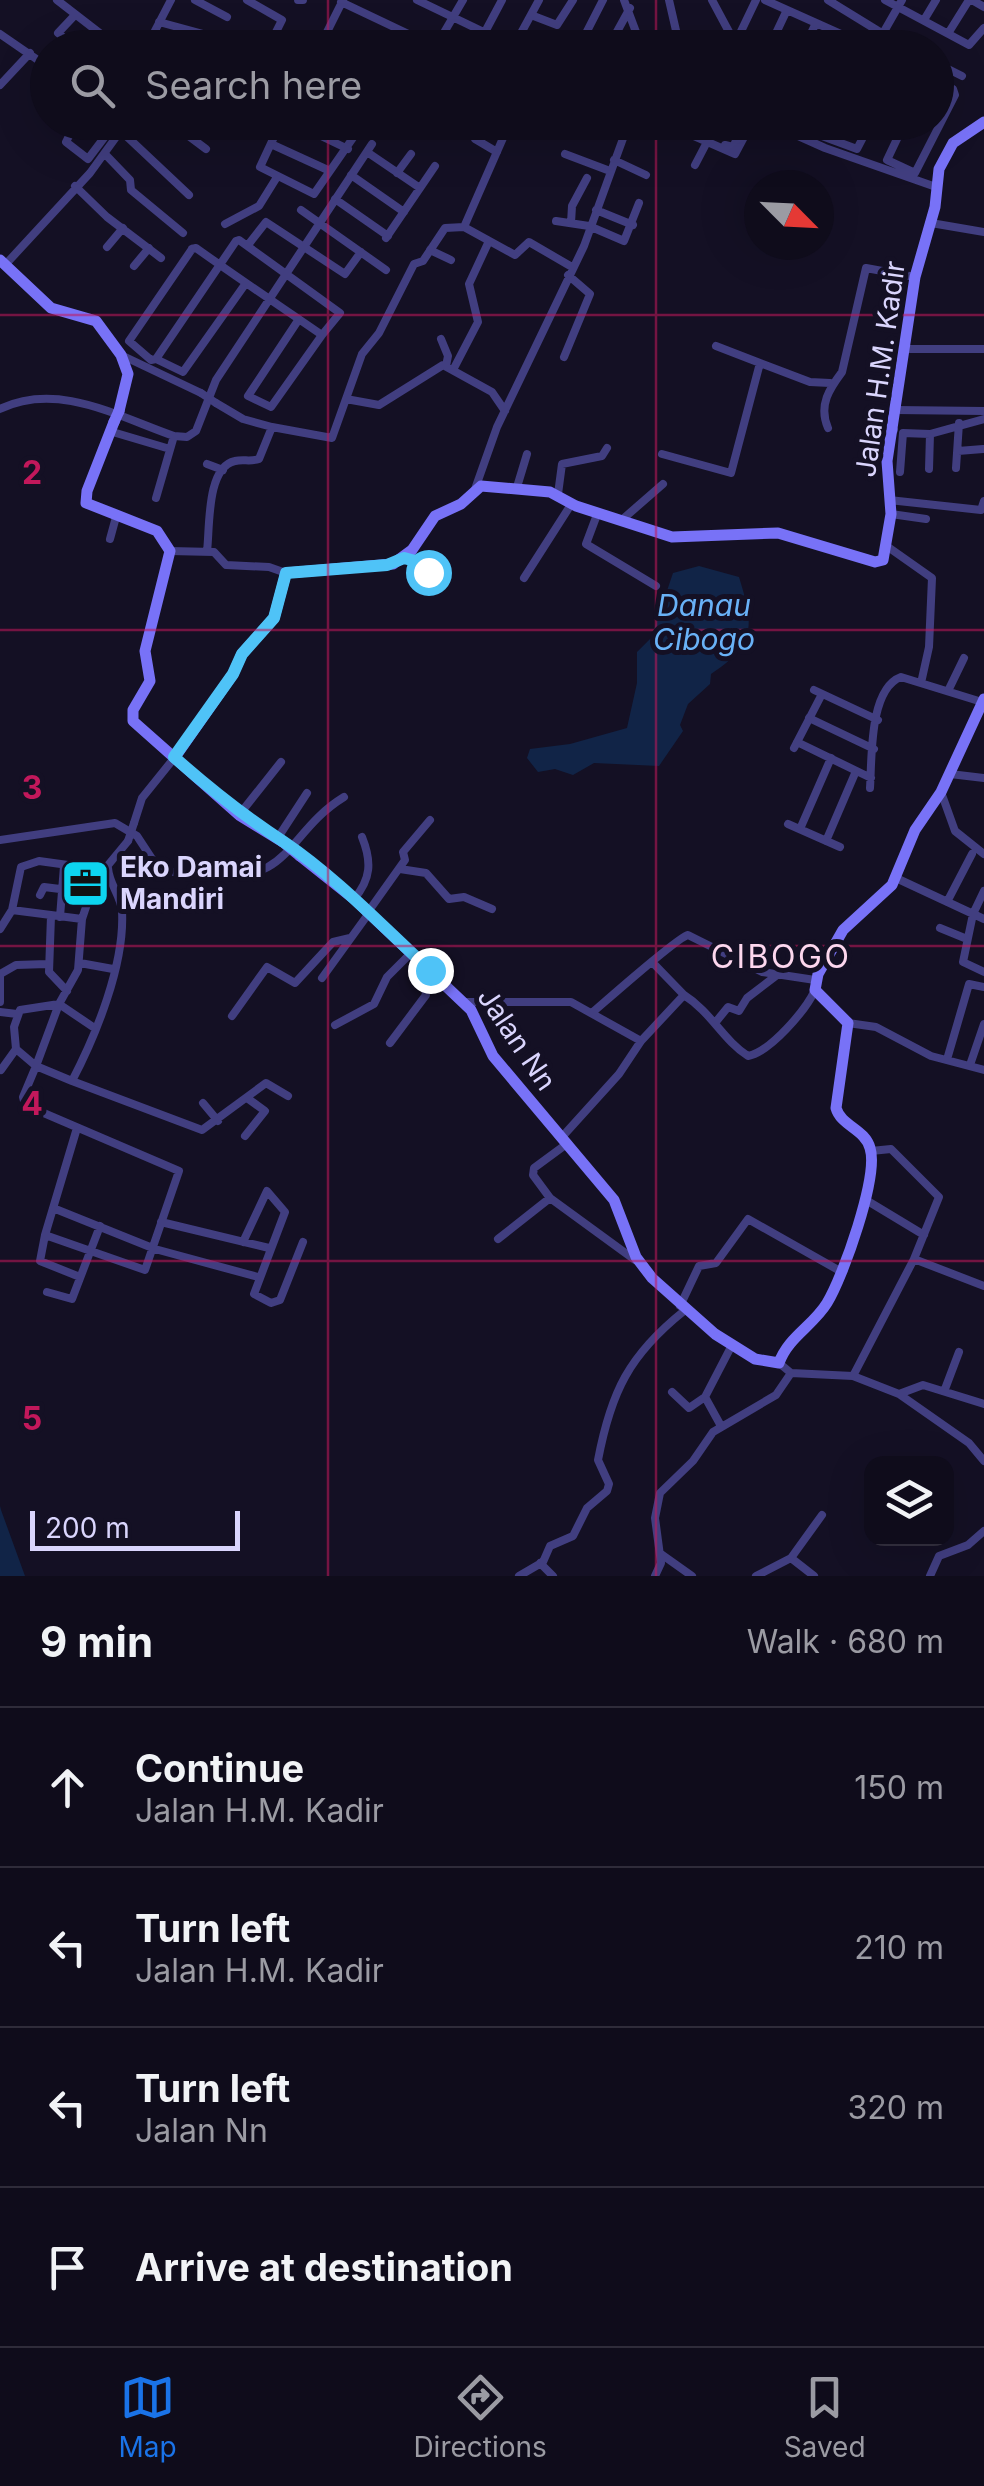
<!DOCTYPE html>
<meta charset="utf-8">
<style>
body{margin:0;font-family:Inter,sans-serif;background:#181524;color:#f1f3f6}
.controls{position:absolute;right:30px;bottom:30px;display:grid;overflow:hidden;border-radius:20px;box-shadow:0 10px 40px #0002}
.controls button{width:90px;height:90px;display:grid;place-items:center;padding:0;border:0;border-bottom:2px solid #2f2c3a;background:#0f0c1b;color:#f1f3f6;font:50px sans-serif}
.compass{position:absolute;left:744px;top:170px;width:90px;height:90px;border-radius:50%;background:#0f0c1b;box-shadow:0 10px 40px #0002;rotate:114deg}
.scale{position:absolute;left:30px;bottom:25px;width:210px;box-sizing:border-box;padding-left:10px;border:5px solid #dad5fd;border-top:0;font-size:28px;line-height:35px;white-space:nowrap;color:#dad5fd;-webkit-text-stroke:8px #141024;paint-order:stroke}
.stop{position:absolute;width:30px;height:30px;margin:-22px;border:8px solid #4fc3f7;border-radius:50%;background:#fff}
.stop.end{background:#4fc3f7;border-color:#fff;box-shadow:0 2px 10px #0008}
.list{margin:0;padding:0;list-style:none}
h2{display:flex;justify-content:space-between;align-items:center;height:130px;margin:0;padding:0 40px;font-size:42px}
h2 small{font-size:32px;font-weight:400;color:#9b9ba3}
.list li{display:grid;grid-template-columns:65px 1fr auto;gap:30px;align-items:center;box-sizing:border-box;height:160px;padding:0 40px;border-top:2px solid #2f2c3a}
.list b{display:block;font-size:38px;white-space:nowrap}
.list p{margin:0;font-size:32px;white-space:nowrap;color:#9b9ba3}
.list em{font-size:32px;font-style:normal;color:#9b9ba3}
.icon{flex:none;width:55px;height:55px;fill:none;stroke:currentColor;stroke-width:2;stroke-linecap:round;stroke-linejoin:round}
.map{position:relative;flex:none;width:984px;height:1576px;overflow:hidden}
.search{position:absolute;background:#0f0c1b;box-shadow:0 10px 40px #0002;left:30px;right:30px;top:30px;height:110px;display:flex;align-items:center;gap:25px;box-sizing:border-box;padding:0 35px;border-radius:55px;color:#9b9ba3;font-size:38px}
.sheet{height:770px;background:#0f0c1b}
nav{display:flex;justify-content:space-around;align-items:center;box-sizing:border-box;height:140px;border-top:2px solid #2f2c3a;background:#0f0c1b;font-size:28px;color:#9b9ba3}
nav a{display:grid;justify-items:center;gap:5px}
nav .on{color:#1a73e8}
.map>svg:first-child{display:block}
</style>
<div class="map">
<svg width="984" height="1576" viewBox="0 0 984 1576">
<rect width="100%" height="100%" fill="#141024"/>
<path fill="#112447" d="M 699,566 L 739,577 C 753,623 758,643 711,674 L 710,684 L 688,704 L 680,725 L 683,731 L 659,766 L 594,763 L 573,775 L 555,769 L 538,772 L 527,758 L 530,749 L 570,744 L 627,728 L 637,683 L 637,652 L 651,638 L 673,573 Z
M 0,1506 L 1,1510 L 25,1576 L 0,1576 Z"/>
<g fill="none" stroke-linecap="round" stroke-linejoin="round">
<path stroke="#413e80" stroke-width="8" d="M 57,0 L 119,48
M 195,0 L 227,17
M 247,0 L 282,20 L 268,48
M 298,0 L 303,0
M 417,0 L 517,48
M 624,0 L 642,48
M 669,0 L 680,48
M 712,0 L 735,43
M 765,0 L 872,48
M 828,0 L 906,48
M 885,0 L 969,45 L 984,28
M 972,0 L 984,7
M 341,2 L 438,48
M 531,15 L 557,25 L 573,0
M 74,16 L 58,33 L 76,48
M 924,20 L 936,0
M 159,22 L 218,38
M 485,32 L 502,0
M 949,32 L 969,0
M 327,33 L 357,48
M 0,34 L 48,67
M 882,35 L 902,0
M 514,46 L 539,0
M 146,48 L 171,0
M 240,48 L 242,44
M 319,48 L 343,0
M 435,48 L 463,0
M 589,48 L 582,41 L 603,0
M 608,48 L 630,8
M 733,48 L 756,0
M 769,48 L 786,12
M 804,48 L 815,25
M 936,63 L 962,76
M 0,85 L 30,53
M 76,122 L 66,142 L 88,159 L 116,122
M 170,122 L 206,149
M 281,122 L 260,167 L 314,194 L 364,122
M 292,122 L 348,149
M 406,122 L 433,135
M 481,122 L 475,139 L 497,152
M 510,122 L 464,227 L 515,255 L 529,242 L 572,267
M 662,122 L 735,154 L 752,122
M 703,122 L 700,134 L 708,138
M 767,122 L 825,148 L 936,187
M 784,122 L 857,149 L 871,122
M 905,122 L 887,160 L 915,173 L 955,95 L 953,89 L 936,80
M 121,131 L 189,195
M 832,139 L 840,122
M 271,144 L 330,171
M 725,145 L 733,147 L 745,122
M 367,152 L 420,188
M 105,154 L 130,180 L 131,190 L 183,233
M 565,154 L 610,171
M 614,160 L 646,175
M 695,165 L 707,142
M 397,173 L 411,154
M 351,175 L 404,212
M 75,186 L 107,217 L 161,258
M 335,199 L 388,236
M 301,210 L 386,270
M 596,210 L 633,225
M 556,221 L 589,226 L 624,241 L 639,203
M 571,223 L 572,206 L 587,178
M 931,223 L 984,232
M 225,224 L 259,206 L 277,177
M 386,238 L 435,166
M 248,245 L 266,222 L 345,274 L 361,252
M 107,247 L 123,228
M 192,249 L 129,341 L 151,360 L 156,359 L 236,241 L 239,240 L 340,313 L 322,335 C 280,306 238,278 196,248 L 192,249
M 430,250 L 451,260
M 5,265 L 90,173 L 127,122
M 134,266 L 149,248
M 299,319 L 248,396 L 271,407 L 322,335
M 441,339 L 448,356 L 446,366
M 716,346 L 760,363
M 905,349 L 984,349
M 121,355 L 201,393
M 564,357 L 590,294 L 568,275
M 156,359 L 183,372 L 246,283
M 453,370 L 478,322 L 469,284 L 489,241
M 346,399 L 379,405 L 443,365 L 492,392 L 505,411
M 216,403 L 243,419 L 272,427
M 0,409 C 58,381 119,417 174,436 L 187,437 L 196,431 L 216,380 L 372,144
M 895,410 L 984,411
M 871,424 L 894,430
M 828,428 C 818,405 830,388 842,372 L 866,268 L 915,277
M 116,433 L 170,449
M 958,451 L 983,449
M 662,454 L 731,473 L 760,363 L 810,382 L 830,383
M 207,464 L 223,470
M 956,468 L 959,423
M 929,469 L 930,434
M 900,472 L 903,433 L 930,434 L 984,419
M 517,487 L 527,454
M 475,489 L 497,427 L 584,246 L 629,122
M 558,494 L 562,464 L 602,456 L 607,448
M 156,498 L 174,436
M 889,500 L 981,510 L 984,501
M 598,512 L 586,544 L 656,586
M 891,514 L 926,519
M 624,518 L 663,484
M 110,539 L 116,517
M 888,547 L 932,578 L 929,647 L 921,683
M 170,551 L 214,552 L 226,565 L 269,567 L 286,573
M 207,551 C 210,529 206,467 235,461 C 243,459 251,462 259,459 L 272,427 L 332,438 L 362,354 L 379,333 L 414,264 L 423,261 L 445,228 L 464,227
M 404,558 L 426,564 L 426,572 L 445,577
M 524,578 L 572,503
M 814,690 L 878,720
M 948,691 L 964,658
M 809,718 L 874,749
M 797,742 L 871,778
M 794,748 L 822,694
M 950,774 L 984,778
M 870,788 C 872,758 869,689 901,677 L 982,702
M 941,792 L 955,831 L 984,854
M 239,815 L 281,762
M 134,823 L 142,798 L 175,757
M 788,824 L 840,847
M 800,829 L 831,758
M 277,839 L 307,793
M 0,840 L 115,823 L 137,836 L 158,868 C 176,874 194,875 212,876 C 292,883 287,832 344,797
M 826,841 L 856,771
M 108,868 C 109,884 121,896 122,911 C 125,964 96,1035 72,1081 L 202,1130 L 266,1083 L 288,1096
M 400,869 L 426,873 L 449,899 L 464,897 L 492,909
M 896,878 L 984,919
M 984,891 L 973,914 L 963,962 L 984,972
M 40,895 L 44,887 L 60,889
M 354,899 C 371,879 372,862 362,837
M 947,902 L 972,854
M 12,910 L 82,919
M 368,912 L 405,860 L 403,852 L 430,820
M 51,916 L 49,972 L 67,991
M 60,917 L 64,866
M 940,928 L 967,939
M 0,929 L 12,910 L 21,867 L 39,861 L 104,870 L 128,841
M 80,963 L 113,969
M 654,964 L 684,995
M 2,973 L 16,965 L 47,964
M 0,974 L 0,1002
M 322,978 L 369,913
M 464,1002 L 571,1002 L 641,1041 L 684,995 C 711,1012 723,1040 748,1056 C 770,1052 806,1010 815,990
M 0,1012 L 17,1014
M 593,1012 C 607,1000 678,937 688,935 L 762,972 L 815,980
M 232,1016 L 267,967 L 295,983 L 333,942 L 350,938
M 715,1023 L 728,1007 L 739,1011 L 747,998 L 777,975
M 848,1023 L 876,1027 L 931,1056 L 984,1070
M 335,1025 L 374,1004 L 387,977 L 411,953
M 390,1043 L 426,995 L 424,982 L 430,970
M 948,1056 L 969,984 L 984,987
M 971,1062 L 984,1024
M 1,1070 L 16,1049
M 72,1081 L 36,1066 L 59,1004 L 78,970 L 82,919 L 98,871
M 203,1103 L 218,1121
M 245,1136 L 265,1111 L 247,1098
M 562,1137 L 619,1074 L 641,1041
M 871,1151 L 891,1149 L 939,1197 L 914,1259
M 550,1198 L 635,1260
M 866,1200 L 924,1235
M 53,1208 L 155,1249 L 258,1277
M 161,1222 L 269,1248
M 45,1235 L 77,1128
M 498,1239 L 550,1198 L 533,1175 L 534,1168 L 568,1143
M 243,1242 L 267,1191 L 285,1212 L 254,1294 L 271,1303 L 280,1300 L 303,1242
M 80,1277 L 40,1261 L 45,1235 L 145,1270 L 179,1171 L 25,1105 L 23,1097 L 36,1066 L 16,1049 L 14,1027 L 20,1010 L 59,1004 L 96,1029
M 47,1292 L 72,1299 L 100,1226
M 680,1306 L 699,1266 L 716,1263 L 748,1219 L 840,1271
M 779,1363 L 791,1373 L 853,1376 L 899,1394 L 923,1385 L 984,1404
M 853,1376 L 914,1259 L 984,1286
M 945,1389 L 959,1352
M 672,1392 L 689,1408 L 705,1397
M 899,1394 L 969,1443 L 984,1461
M 721,1426 L 705,1397 L 732,1345
M 661,1554 L 692,1576
M 791,1558 L 814,1576
M 540,1563 L 553,1576
M 519,1576 L 543,1562 L 550,1546 L 573,1536 L 587,1508 L 607,1491 L 609,1484 L 598,1460 C 611,1392 629,1355 684,1311
M 655,1576 L 661,1563 L 655,1518 L 660,1493 L 693,1461 L 713,1432 L 776,1395 L 791,1373
M 756,1576 L 791,1558 L 822,1515
M 930,1576 L 939,1556 L 968,1545 L 984,1531"/>
<path stroke="#7872f7" stroke-width="11" d="M 0,260 L 51,308 L 96,321 L 121,355 L 128,374 L 119,411
M 114,422 L 87,491 L 86,503 L 157,531 L 170,551 L 145,651 L 150,681 L 133,710 L 133,721 L 239,815 L 283,842
M 175,757 L 233,674 L 242,654 L 274,618 L 286,573 L 393,564 L 412,550 L 435,516 L 461,504 L 481,486 L 550,492 L 576,506 L 672,537 L 778,533 L 875,562 L 883,560 L 891,514 L 887,461 L 915,277 L 935,207 L 939,169 L 953,143 L 984,122
M 300,856 L 354,899 L 471,1010 L 493,1056 L 614,1200 L 636,1257 L 652,1278 L 715,1334 L 755,1359 L 779,1363 C 788,1337 813,1326 827,1303 C 843,1277 879,1176 870,1148 C 865,1129 841,1126 836,1108 L 848,1023 L 815,990 L 818,974 L 843,930 L 892,885 L 915,830 L 941,792 L 984,699"/>
<path stroke="#413e80" stroke-width="8" d="M 201,393 L 216,403
M 128,841 L 134,823"/>
<path stroke="#7872f7" stroke-width="11" d="M 114,422 L 119,411
M 283,842 L 300,856"/>
</g>
<g fill="none" stroke-linecap="round" stroke-linejoin="round">
<path stroke="#4fc3f7" stroke-width="12" d="M 428,572 L 426,564 L 404,558 L 387,565 L 286,573 L 274,618 L 242,654 L 233,674 L 174,757 C 210,789 244,816 284,842 C 337,878 383,927 430,970"/>
</g>
<path fill="none" stroke="#c2185b" stroke-width="2.5" stroke-opacity="0.55" d="M 328,0 L 328,48M 656,0 L 656,48M 328,122 L 328,1576M 656,122 L 656,1576M 0,315 L 984,315M 0,630 L 984,630M 0,946 L 984,946M 0,1261 L 984,1261"/>
<defs>
<symbol id="office-square" viewBox="-11 -11 22 22"><rect x="-9" y="-9" width="18" height="18" rx="4" fill="#0dd5f0" stroke="#141024"/><path d="M-6-3h4V-5.5h4V-3h4V5H-6ZM-1-4.5V-3h2v-1.5ZM-6 0V1H6V0Z" fill="#111"/></symbol>
</defs>
<g fill-rule="evenodd">
<use href="#office-square" x="58" y="856" width="55" height="55"/>
</g>
<g text-anchor="middle" stroke-width="10" stroke-linejoin="round" paint-order="stroke">
<g font-size="28" fill="#dad5fd" stroke="#141024">
<text transform="translate(880 369) rotate(-82)" y="10">Jalan H.M. Kadir</text>
<text transform="translate(517 1039) rotate(56)" y="10">Jalan Nn</text>
</g>
<g font-size="28" font-weight="bold" fill="#dad5fd" stroke="#141024" text-anchor="start">
<text x="120" y="877">Eko Damai<tspan x="120" dy="32">Mandiri</tspan></text>
</g>
<g font-size="30" font-style="italic" fill="#69b2f7" stroke="#141024">
<text x="704" y="616">Danau<tspan x="704" dy="34">Cibogo</tspan></text>
</g>
<g font-size="32" letter-spacing="2.5" fill="#fdd7ee" stroke="#141024">
<text x="781" y="968">CIBOGO</text>
</g>
</g>
<g font-size="32" text-anchor="middle" font-weight="bold" fill="#c2185b" stroke="#141024" stroke-width="10" stroke-linejoin="round" paint-order="stroke">
<text x="32" y="484">2</text>
<text x="32" y="799">3</text>
<text x="32" y="1115">4</text>
<text x="32" y="1430">5</text>
</g>
</svg>
<div class="controls">
<button><svg class="icon" aria-label="layers" viewBox="0 0 24 24"><path d="M12 4l9 5-9 5-9-5zM3 14l9 5 9-5"/></svg></button>
</div>
<svg class="compass" viewBox="-18 -18 36 36"><path d="M0-13l5 13h-10z" fill="#e53935"/><path d="M0 13l5-13h-10z" fill="#9b9ba3"/></svg>
<div class="scale">200 m</div>
<div class="stop" style="left:428px;top:572px"></div>
<div class="stop end" style="left:430px;top:970px"></div>
<div class="search"><svg class="icon" aria-label="search" viewBox="0 0 24 24"><circle cx="10" cy="10" r="6"/><path d="M15 15l6 6"/></svg>Search here</div>
</div>
<section class="sheet">
<h2>9 min<small>Walk · 680 m</small></h2>
<ul class="list">
<li><svg class="icon" aria-label="ahead" viewBox="0 0 24 24"><path d="M12 20V5M6 11l6-6 6 6"/></svg><div><b>Continue</b><p>Jalan H.M. Kadir</p></div><em>150 m</em></li>
<li><svg class="icon" aria-label="left" viewBox="0 0 24 24"><path d="M17 20v-9H6M10 6l-5 5 5 5"/></svg><div><b>Turn left</b><p>Jalan H.M. Kadir</p></div><em>210 m</em></li>
<li><svg class="icon" aria-label="left" viewBox="0 0 24 24"><path d="M17 20v-9H6M10 6l-5 5 5 5"/></svg><div><b>Turn left</b><p>Jalan Nn</p></div><em>320 m</em></li>
<li><svg class="icon" aria-label="arrive" viewBox="0 0 24 24"><path d="M6 21V4h12l-3 4 3 4H6"/></svg><div><b>Arrive at destination</b></div></li>
</ul>
</section>
<nav>
<a class="on"><svg class="icon" aria-label="map" viewBox="0 0 24 24"><path d="M3 6l6-2 6 2 6-2v14l-6 2-6-2-6 2zM9 4v14M15 6v14"/></svg>Map</a>
<a><svg class="icon" aria-label="directions" viewBox="0 0 24 24"><path d="M12 3l9 9-9 9-9-9zM9 14v-3h6M13 9l2 2-2 2"/></svg>Directions</a>
<a><svg class="icon" aria-label="saved" viewBox="0 0 24 24"><path d="M7 4h10v16l-5-4-5 4z"/></svg>Saved</a>
</nav>
